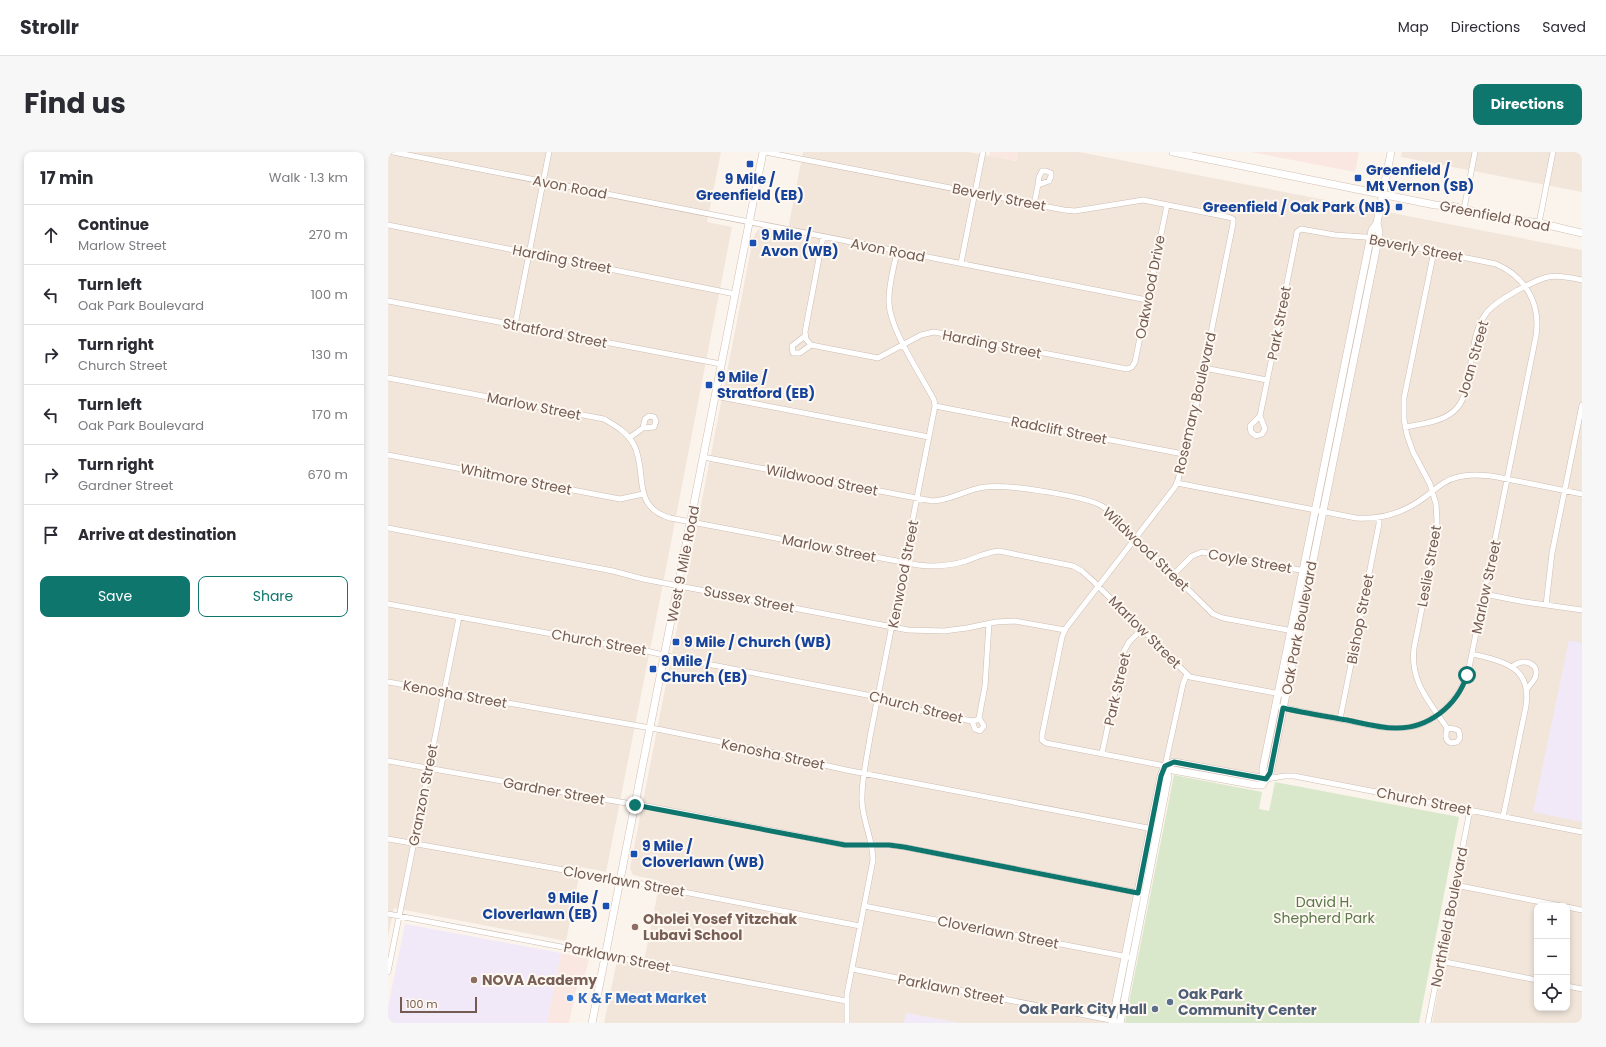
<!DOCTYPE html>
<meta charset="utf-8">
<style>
body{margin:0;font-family:Poppins,sans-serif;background:#f7f7f7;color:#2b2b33}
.controls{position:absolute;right:12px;bottom:12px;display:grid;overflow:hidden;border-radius:8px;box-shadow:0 2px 6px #0003}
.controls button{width:36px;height:36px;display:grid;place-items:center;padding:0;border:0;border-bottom:1px solid #e1e1e2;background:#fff;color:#2b2b33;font:20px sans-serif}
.scale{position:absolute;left:12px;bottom:10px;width:77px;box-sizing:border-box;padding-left:4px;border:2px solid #745b51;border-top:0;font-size:11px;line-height:14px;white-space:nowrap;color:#745b51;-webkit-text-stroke:3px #fef8f2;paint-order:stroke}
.stop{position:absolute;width:12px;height:12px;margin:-9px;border:3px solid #0f766e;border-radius:50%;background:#fff}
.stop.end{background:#0f766e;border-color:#fff;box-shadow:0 1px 4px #0008}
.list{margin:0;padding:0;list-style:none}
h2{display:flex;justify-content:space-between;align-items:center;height:52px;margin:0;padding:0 16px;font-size:17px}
h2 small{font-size:13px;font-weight:400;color:#7c7c81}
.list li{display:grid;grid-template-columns:26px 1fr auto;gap:12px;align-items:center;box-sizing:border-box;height:60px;padding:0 16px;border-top:1px solid #e1e1e2}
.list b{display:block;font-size:15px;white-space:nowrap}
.list p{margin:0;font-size:13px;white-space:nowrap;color:#7c7c81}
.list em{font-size:13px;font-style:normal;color:#7c7c81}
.actions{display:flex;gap:8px;padding:12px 16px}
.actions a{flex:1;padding:9px 0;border:1px solid #0f766e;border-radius:8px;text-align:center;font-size:14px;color:#0f766e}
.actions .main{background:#0f766e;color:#fff}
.icon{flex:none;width:22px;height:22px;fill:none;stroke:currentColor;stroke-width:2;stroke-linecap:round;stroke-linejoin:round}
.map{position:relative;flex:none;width:1194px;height:871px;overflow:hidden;border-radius:8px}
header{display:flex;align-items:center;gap:24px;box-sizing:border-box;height:56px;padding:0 20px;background:#fff;border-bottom:1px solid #e1e1e2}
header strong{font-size:19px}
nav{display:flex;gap:22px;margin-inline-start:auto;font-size:14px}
.intro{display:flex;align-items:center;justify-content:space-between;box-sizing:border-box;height:96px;padding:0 24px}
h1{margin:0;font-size:28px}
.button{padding:10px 18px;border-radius:8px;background:#0f766e;color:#fff;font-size:14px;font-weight:700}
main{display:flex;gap:24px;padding:0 24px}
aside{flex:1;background:#fff;border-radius:8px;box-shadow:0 2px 6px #0003}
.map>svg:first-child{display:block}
</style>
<header>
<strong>Strollr</strong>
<nav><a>Map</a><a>Directions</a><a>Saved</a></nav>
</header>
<div class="intro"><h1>Find us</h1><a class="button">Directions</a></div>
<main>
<aside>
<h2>17 min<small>Walk · 1.3 km</small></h2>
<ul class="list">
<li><svg class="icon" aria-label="ahead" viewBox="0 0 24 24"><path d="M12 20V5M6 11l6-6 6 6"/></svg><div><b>Continue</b><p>Marlow Street</p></div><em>270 m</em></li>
<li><svg class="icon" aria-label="left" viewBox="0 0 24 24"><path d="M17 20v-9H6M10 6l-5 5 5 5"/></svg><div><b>Turn left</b><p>Oak Park Boulevard</p></div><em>100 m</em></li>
<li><svg class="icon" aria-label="right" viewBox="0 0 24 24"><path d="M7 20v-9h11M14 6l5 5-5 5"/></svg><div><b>Turn right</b><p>Church Street</p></div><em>130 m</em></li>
<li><svg class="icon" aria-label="left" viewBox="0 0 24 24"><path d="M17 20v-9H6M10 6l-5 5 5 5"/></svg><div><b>Turn left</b><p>Oak Park Boulevard</p></div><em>170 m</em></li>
<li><svg class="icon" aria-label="right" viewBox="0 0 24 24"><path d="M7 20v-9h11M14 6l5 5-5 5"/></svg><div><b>Turn right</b><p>Gardner Street</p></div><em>670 m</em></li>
<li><svg class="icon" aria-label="arrive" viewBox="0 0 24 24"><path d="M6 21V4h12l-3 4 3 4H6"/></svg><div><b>Arrive at destination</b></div></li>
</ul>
<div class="actions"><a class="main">Save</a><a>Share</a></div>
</aside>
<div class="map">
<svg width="1194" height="871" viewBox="0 0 1194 871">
<rect width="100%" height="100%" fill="#fbf4ec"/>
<path fill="#f2e6db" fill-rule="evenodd" d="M 0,0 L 333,0 L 319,70 L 344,75 L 274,437 L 218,720 L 193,715 L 178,789 L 6,756 L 0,785 Z
M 415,0 L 581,0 L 628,9 L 630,0 L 691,0 L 1194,98 L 1194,871 L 1044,871 L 1085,656 L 906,621 L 867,623 L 776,606 L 770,628 L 738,790 L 720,871 L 571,871 L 518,861 L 516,871 L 216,871 L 229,809 L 255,814 L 272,729 L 245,723 L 242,716 L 365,87 L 368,80 L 371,77 L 399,82 ZM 1149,754 L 1179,754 L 1179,856 L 1149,856 Z
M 1014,0 L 1194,0 L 1194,40 L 1013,5 Z"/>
<path fill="#fae7e1" d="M 602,0 L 630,0 L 629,9 L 601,4 Z
M 863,0 L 971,0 L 967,20 Z
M 173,801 L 201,807 L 194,835 L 189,834 L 181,871 L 159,871 Z"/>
<path fill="#f1e8f8" d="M 1181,488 L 1194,491 L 1194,670 L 1145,660 Z
M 17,772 L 173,801 L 159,871 L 0,871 L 0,855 Z
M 518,861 L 571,871 L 516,871 Z"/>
<path fill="#d9e8cb" d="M 786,623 L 874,640 L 871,657 L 881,659 L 887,630 L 1071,665 L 1031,871 L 737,871 Z"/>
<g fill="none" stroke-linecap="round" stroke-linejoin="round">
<defs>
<path id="street" d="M 5,0 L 759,148
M 377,0 L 676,58 L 687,59 L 755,48 L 840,65 L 845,67 L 845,72 L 806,265 L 798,292 L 790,328 L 787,335 L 678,476 L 674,485 L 654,583 L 654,588 L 658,591 L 777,614 L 795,532 L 799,522
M 646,52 L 650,33 L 661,29 L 663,24 L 663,21 L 658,19 L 654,19 L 651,25 L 650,33
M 1076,57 L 1087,0
M 1151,71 L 1165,0
M 0,73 L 347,142
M 435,85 L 417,180 L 418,187 L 423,193 L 490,206 L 533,183 L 546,180 L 739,217 L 744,215 L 747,210 L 779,53
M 1046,99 L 1016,246 L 1016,267 L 1019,283 L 1025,300 L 1042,332 L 1048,352 L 1049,369 L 1047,391 L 1026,496 C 1022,530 1041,549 1059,576 C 1058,583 1056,588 1063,591 L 1069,590 L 1072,586 L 1071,579 L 1067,577 L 1059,576
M 573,111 L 595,0
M 0,149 L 333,212
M 127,173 L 161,0
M 417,184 L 404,194 L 405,201 L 412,201 L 423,193
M 816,216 L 879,228
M 0,226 L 216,267 C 228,274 239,280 246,293 C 260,320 242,354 282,366 L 530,413 C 547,415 562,414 578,409 C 589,405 599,400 611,399 L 685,414 L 694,419 L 706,430 L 802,525 L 898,543
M 327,244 L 541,285
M 547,254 L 795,302
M 872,264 L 877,277 L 874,282 L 868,284 L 863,280 L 862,274 L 872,264 L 908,86 L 909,80 L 913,77 L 947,83 L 977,85 L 1108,112 C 1138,125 1153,152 1148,184 L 1081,516 C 1072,550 1043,578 1006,576 C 989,576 973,571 957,568 C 934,564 911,559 888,554
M 1017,275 C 1033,272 1054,270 1066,259 C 1076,250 1078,238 1080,226 C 1085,205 1085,176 1100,159 C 1108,150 1120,144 1130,138 C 1159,123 1162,121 1194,128
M 241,286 L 255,276 L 266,275 L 268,269 L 266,265 L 261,264 L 257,267 L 255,276
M 0,303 L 232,347 L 255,342
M 315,305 L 544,349 C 562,349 579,337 597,335 C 618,332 702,344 717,356 L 825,462 L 835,466 L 905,479
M 789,331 L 968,366 C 994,368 1016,361 1037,345 C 1048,337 1056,328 1070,325 C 1091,320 1113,326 1134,330 C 1154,334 1174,338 1194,342
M 0,376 L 225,419 L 255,427 L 520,478 L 556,479 L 579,476 L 608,470 L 627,469 L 677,478
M 785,423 L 804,404 L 814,400 L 917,419
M 1096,442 L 1137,450 L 1194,458
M 0,452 L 263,500 L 288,506 L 510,549 L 534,559 L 584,569 L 589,568 L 591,566 L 597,534 L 601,471
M 1158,453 L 1164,401 L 1194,253
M 1084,502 C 1114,509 1144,514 1138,554 L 1115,665
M 1124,515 C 1134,505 1153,511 1147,526 C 1145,530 1142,533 1139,537
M 0,530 L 274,578 L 407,605 L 436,613 L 458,618 L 765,677
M 952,567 L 991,372 L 991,366
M 584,569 L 587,577 L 592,579 L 596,574 L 591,566
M 714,601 L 736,499 L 741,490 L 754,477
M 0,609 L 232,650 L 259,654 L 457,693 L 501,693 L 516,695 L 757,742
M 878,627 L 897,624 L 906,624 L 1194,680
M 0,687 L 244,730 L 472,774
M 1067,733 L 1173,754
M 476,754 L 745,806
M 1179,755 L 1194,758
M 0,762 L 458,849
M 1052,809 L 1149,828
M 464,817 L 732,870
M 0,820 L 71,465
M 1179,834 L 1194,837
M 459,871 L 459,842 L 485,708 C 485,688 475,670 474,650 C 473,629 479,606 482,585 L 547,254 L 546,248 C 533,223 502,178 501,151 C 500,134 506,116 509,99
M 1040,871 L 1082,658"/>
<path id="secondary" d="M 785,0 L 1047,53 L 1063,54 L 1104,64 L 1151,71 L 1194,81
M 777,614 L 785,618 L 868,633 L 874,633 L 882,621 L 990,88 L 991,80 L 989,71
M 777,614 L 786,610 L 878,627
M 878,627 L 875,620 L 875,616 L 984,78 L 989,71 L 1003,0
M 204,871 L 375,0
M 724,871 L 773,624 L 777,614
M 732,871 L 780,625 L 777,614"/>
</defs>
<use href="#street" stroke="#cdbcb2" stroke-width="6"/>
<use href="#secondary" stroke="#d1beb3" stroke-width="8"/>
<use href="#street" stroke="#fff" stroke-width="5"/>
<use href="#secondary" stroke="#fff" stroke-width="7"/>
</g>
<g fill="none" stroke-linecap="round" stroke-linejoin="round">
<path stroke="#0f766e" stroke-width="5" d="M 247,653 L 457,693 L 501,693 L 516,695 L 750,741 L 773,624 L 777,614 L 786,610 L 878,627 L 882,621 L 895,556 C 916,561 937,564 959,568 C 974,571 991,576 1007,576 C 1040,577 1069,554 1079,523"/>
</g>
<g fill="#1a4fb4" stroke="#fef8f2" stroke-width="1.5">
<rect x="358" y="8" width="8" height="8" rx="2"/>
<rect x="966" y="22" width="8" height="8" rx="2"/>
<rect x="1007" y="51" width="8" height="8" rx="2"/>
<rect x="361" y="87" width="8" height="8" rx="2"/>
<rect x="317" y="229" width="8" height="8" rx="2"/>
<rect x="284" y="486" width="8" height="8" rx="2"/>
<rect x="261" y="513" width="8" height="8" rx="2"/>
<rect x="242" y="698" width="8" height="8" rx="2"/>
<rect x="214" y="750" width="8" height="8" rx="2"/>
</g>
<g fill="#8d6e63" stroke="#fef8f2" stroke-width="1.5">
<circle cx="247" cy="775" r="4"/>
<circle cx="86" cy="828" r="4"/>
</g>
<circle fill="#3f7fe0" stroke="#fef8f2" stroke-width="1.5" cx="182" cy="846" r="4"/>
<g fill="#5c6f8a" stroke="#fef8f2" stroke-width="1.5">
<circle cx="782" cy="850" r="4"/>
<circle cx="767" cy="857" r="4"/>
</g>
<g text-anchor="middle" stroke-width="4" stroke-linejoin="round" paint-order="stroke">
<g font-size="14" font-weight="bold" fill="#164399" stroke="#fef8f2" text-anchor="start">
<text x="978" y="23">Greenfield /<tspan x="978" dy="16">Mt Vernon (SB)</tspan></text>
<text x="362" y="32" text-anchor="middle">9 Mile /<tspan x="362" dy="16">Greenfield (EB)</tspan></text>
<text x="1003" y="60" text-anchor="end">Greenfield / Oak Park (NB)</text>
<text x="373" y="88">9 Mile /<tspan x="373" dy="16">Avon (WB)</tspan></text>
<text x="329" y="230">9 Mile /<tspan x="329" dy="16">Stratford (EB)</tspan></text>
<text x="296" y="495">9 Mile / Church (WB)</text>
<text x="273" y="514">9 Mile /<tspan x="273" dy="16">Church (EB)</tspan></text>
<text x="254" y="699">9 Mile /<tspan x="254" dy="16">Cloverlawn (WB)</tspan></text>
<text x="210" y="751" text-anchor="end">9 Mile /<tspan x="210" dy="16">Cloverlawn (EB)</tspan></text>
</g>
<g font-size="14" fill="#745b51" stroke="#fef8f2">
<text transform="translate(182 35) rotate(11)" y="5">Avon Road</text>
<text transform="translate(611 45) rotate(11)" y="5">Beverly Street</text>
<text transform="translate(1107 64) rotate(11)" y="5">Greenfield Road</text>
<text transform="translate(1028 96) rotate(11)" y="5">Beverly Street</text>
<text transform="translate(500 98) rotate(11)" y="5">Avon Road</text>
<text transform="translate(174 107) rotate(11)" y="5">Harding Street</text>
<text transform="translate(762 135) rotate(-79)" y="5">Oakwood Drive</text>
<text transform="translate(891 171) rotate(-79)" y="5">Park Street</text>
<text transform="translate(167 181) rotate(11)" y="5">Stratford Street</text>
<text transform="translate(604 192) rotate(11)" y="5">Harding Street</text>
<text transform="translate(1085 207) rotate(-74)" y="5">Joan Street</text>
<text transform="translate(807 251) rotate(-77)" y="5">Rosemary Boulevard</text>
<text transform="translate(146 254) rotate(11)" y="5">Marlow Street</text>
<text transform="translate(671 278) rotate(11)" y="5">Radclift Street</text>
<text transform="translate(128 327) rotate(11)" y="5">Whitmore Street</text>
<text transform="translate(434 328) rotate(11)" y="5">Wildwood Street</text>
<text transform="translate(441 396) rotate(11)" y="5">Marlow Street</text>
<text transform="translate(758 397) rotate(44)" y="5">Wildwood Street</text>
<text transform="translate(862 409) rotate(10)" y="5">Coyle Street</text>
<text transform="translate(295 412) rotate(-79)" y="5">West 9 Mile Road</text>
<text transform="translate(1041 414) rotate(-80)" y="5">Leslie Street</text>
<text transform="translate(515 422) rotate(-79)" y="5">Kenwood Street</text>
<text transform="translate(1098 435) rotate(-78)" y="5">Marlow Street</text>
<text transform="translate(361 447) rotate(11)" y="5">Sussex Street</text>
<text transform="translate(972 467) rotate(-79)" y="5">Bishop Street</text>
<text transform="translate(911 476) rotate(-79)" y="5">Oak Park Boulevard</text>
<text transform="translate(757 480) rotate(45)" y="5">Marlow Street</text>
<text transform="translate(211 490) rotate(10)" y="5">Church Street</text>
<text transform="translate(729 537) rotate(-77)" y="5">Park Street</text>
<text transform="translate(67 542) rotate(10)" y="5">Kenosha Street</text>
<text transform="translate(528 555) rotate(14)" y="5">Church Street</text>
<text transform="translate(385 602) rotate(12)" y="5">Kenosha Street</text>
<text transform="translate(166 639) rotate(10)" y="5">Gardner Street</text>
<text transform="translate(35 643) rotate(-79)" y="5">Granzon Street</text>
<text transform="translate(1036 649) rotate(11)" y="5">Church Street</text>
<text transform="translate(236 729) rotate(10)" y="5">Cloverlawn Street</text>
<text transform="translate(1061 765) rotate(-79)" y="5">Northfield Boulevard</text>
<text transform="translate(610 780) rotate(11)" y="5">Cloverlawn Street</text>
<text transform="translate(229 805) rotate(11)" y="5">Parklawn Street</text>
<text transform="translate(563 837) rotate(11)" y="5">Parklawn Street</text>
</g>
<g font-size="14" fill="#5b784a" stroke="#fef8f2">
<text x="936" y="755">David H.<tspan x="936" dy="16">Shepherd Park</tspan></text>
</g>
<g font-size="14" font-weight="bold" fill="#785e54" stroke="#fef8f2" text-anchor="start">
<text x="255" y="772">Oholei Yosef Yitzchak<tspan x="255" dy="16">Lubavi School</tspan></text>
<text x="94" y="833">NOVA Academy</text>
</g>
<g font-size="14" font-weight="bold" fill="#4e5e75" stroke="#fef8f2" text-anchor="start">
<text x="790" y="847">Oak Park<tspan x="790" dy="16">Community Center</tspan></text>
<text x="759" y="862" text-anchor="end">Oak Park City Hall</text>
</g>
<g font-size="14" font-weight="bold" fill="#366cbe" stroke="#fef8f2" text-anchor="start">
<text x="190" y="851">K &amp; F Meat Market</text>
</g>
</g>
</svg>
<div class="controls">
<button>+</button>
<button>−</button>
<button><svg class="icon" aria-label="locate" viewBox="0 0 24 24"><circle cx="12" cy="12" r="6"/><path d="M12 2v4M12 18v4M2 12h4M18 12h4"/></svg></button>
</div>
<div class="scale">100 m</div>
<div class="stop" style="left:1079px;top:523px"></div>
<div class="stop end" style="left:247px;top:653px"></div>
</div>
</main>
